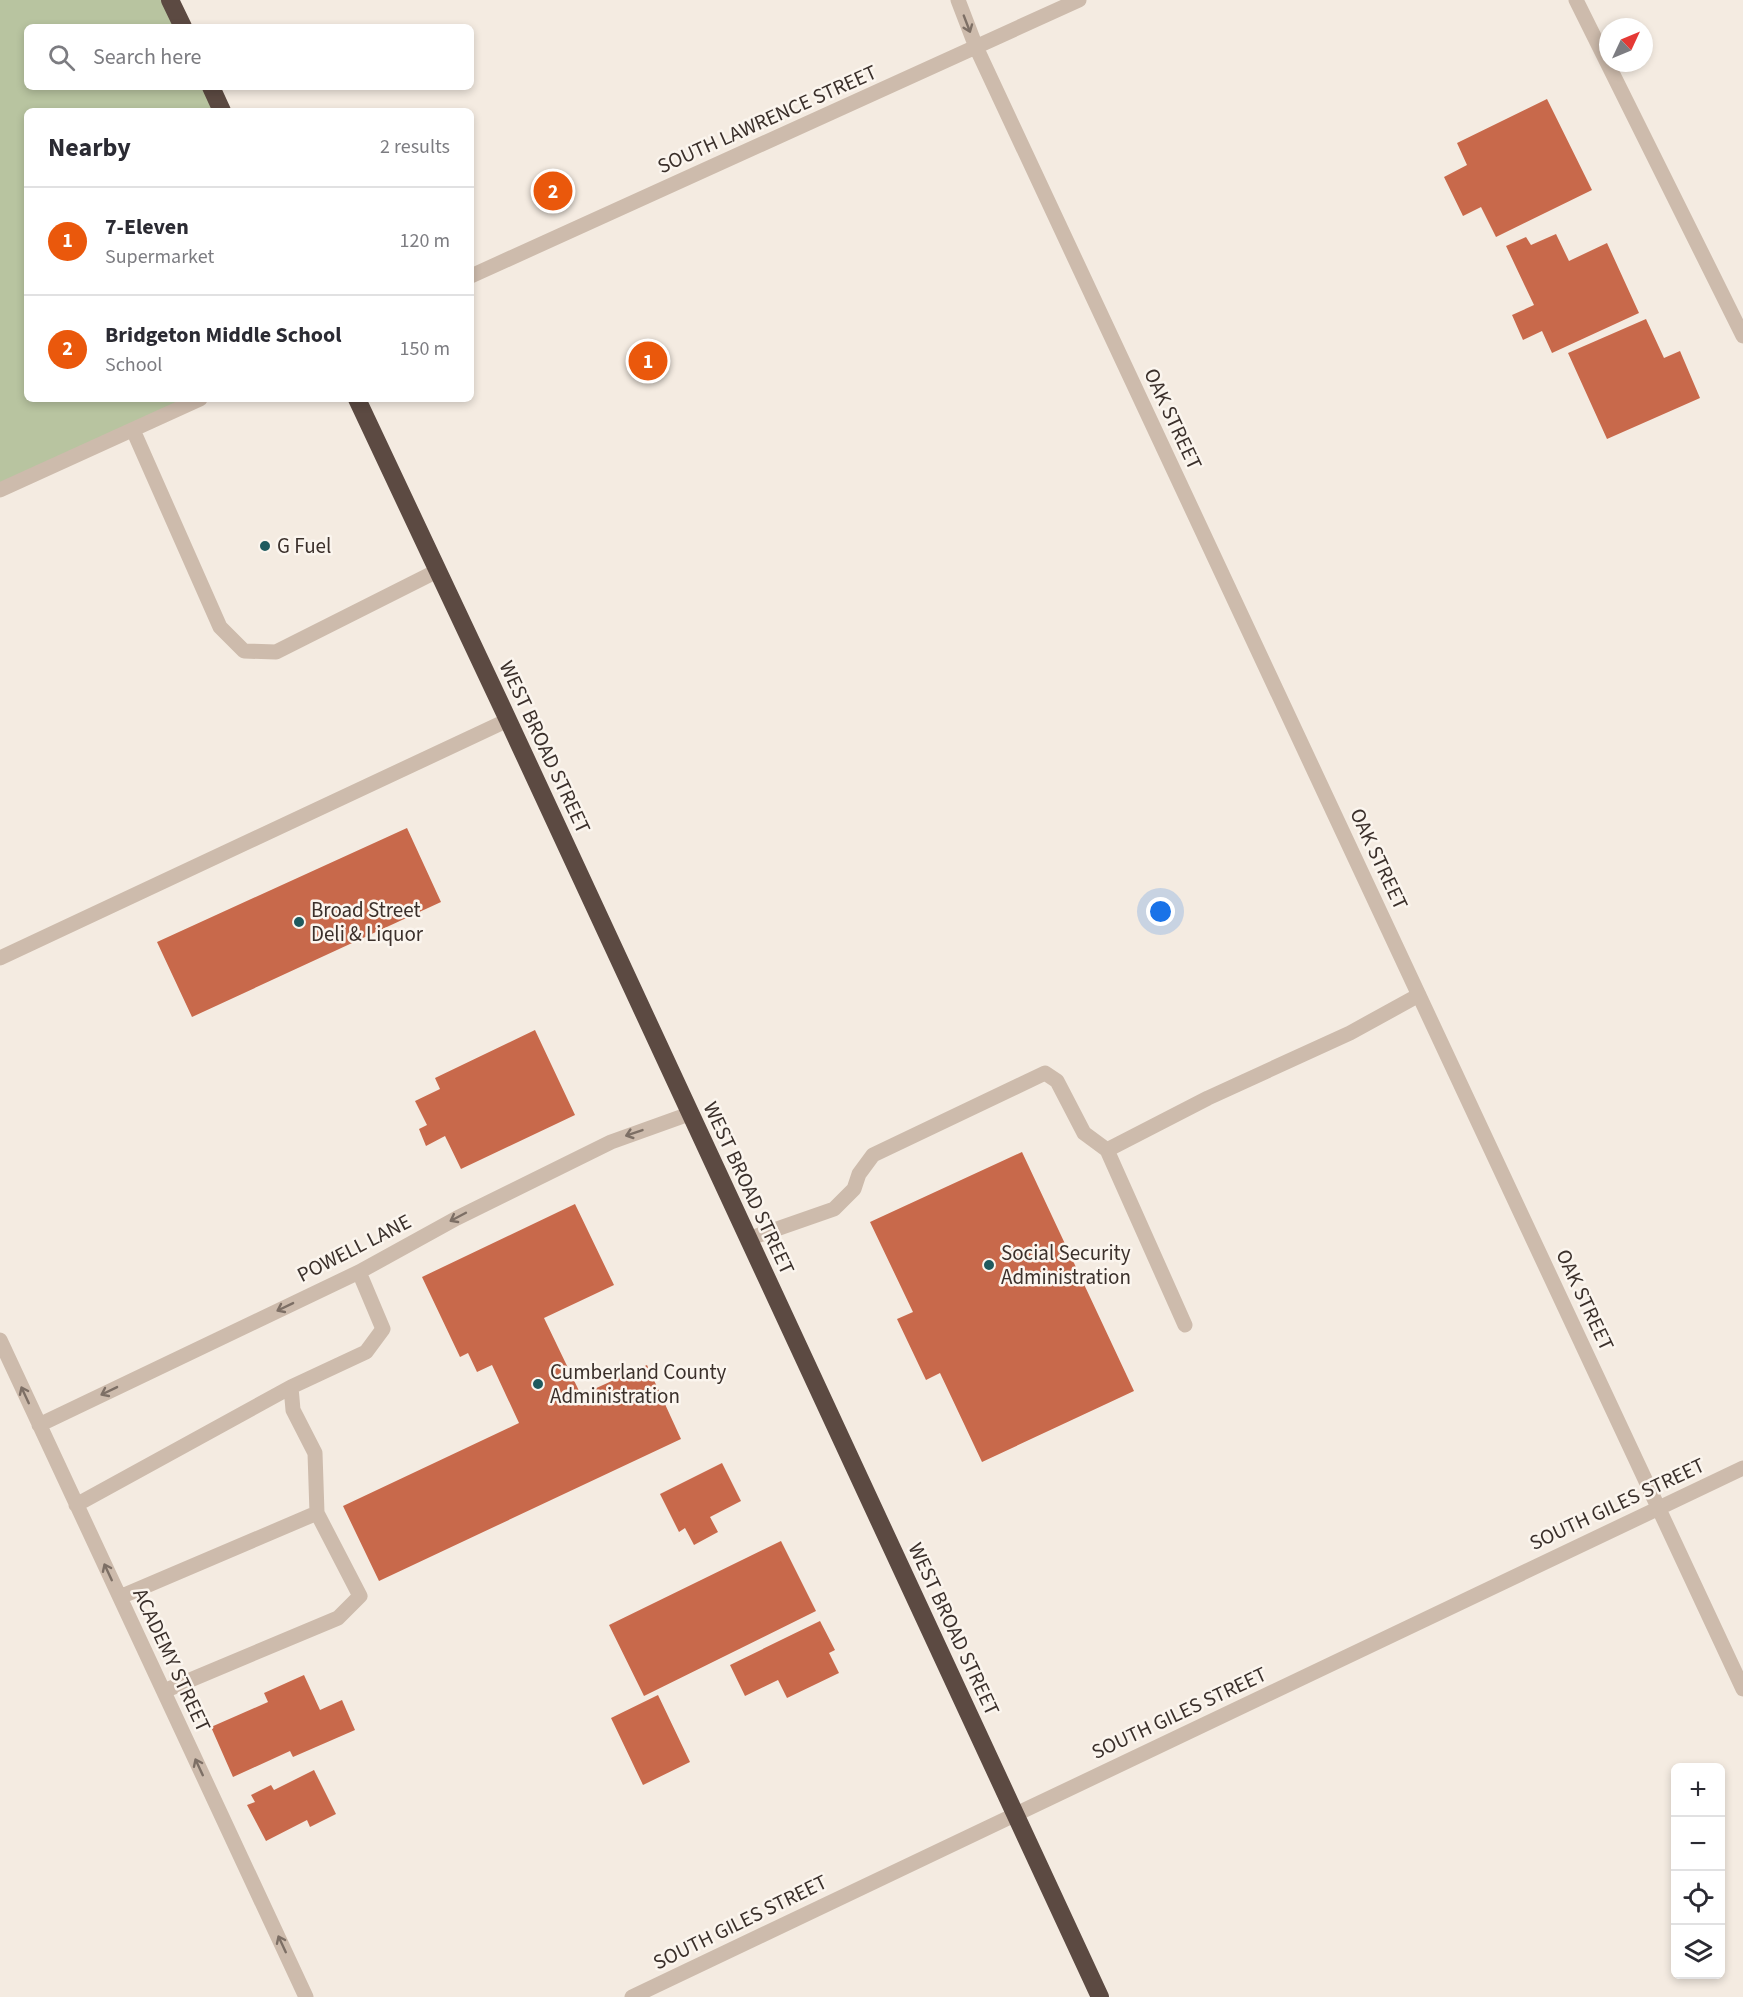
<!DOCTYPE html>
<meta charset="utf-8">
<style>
body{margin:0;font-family:"Source Sans 3",sans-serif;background:#f2f2f3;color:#2b2b33}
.controls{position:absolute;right:18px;bottom:18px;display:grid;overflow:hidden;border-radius:9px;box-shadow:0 3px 9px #0003}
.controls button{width:54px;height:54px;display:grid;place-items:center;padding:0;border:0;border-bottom:2px solid #e1e1e2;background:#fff;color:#2b2b33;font:30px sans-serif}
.compass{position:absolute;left:1599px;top:18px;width:54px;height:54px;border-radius:50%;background:#fff;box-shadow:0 3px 9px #0003;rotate:46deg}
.you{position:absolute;left:1161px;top:912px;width:21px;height:21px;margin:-15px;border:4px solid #fff;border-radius:50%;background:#1a73e8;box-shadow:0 0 0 9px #1a73e833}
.badge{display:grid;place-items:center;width:39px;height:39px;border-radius:50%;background:#ea580c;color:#fff;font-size:20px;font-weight:700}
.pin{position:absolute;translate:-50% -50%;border:3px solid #fff;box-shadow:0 2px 6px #0006}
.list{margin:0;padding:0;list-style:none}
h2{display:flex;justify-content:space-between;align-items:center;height:78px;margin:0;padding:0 24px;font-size:26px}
h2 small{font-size:20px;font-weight:400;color:#7c7c81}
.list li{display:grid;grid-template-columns:39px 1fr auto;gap:18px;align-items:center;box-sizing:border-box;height:108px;padding:0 24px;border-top:2px solid #e1e1e2}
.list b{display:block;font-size:22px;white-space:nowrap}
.list p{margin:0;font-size:20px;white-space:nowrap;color:#7c7c81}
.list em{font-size:20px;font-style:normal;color:#7c7c81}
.icon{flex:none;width:33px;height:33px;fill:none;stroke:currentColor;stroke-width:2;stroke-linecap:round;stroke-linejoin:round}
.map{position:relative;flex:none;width:1743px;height:1997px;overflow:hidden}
.search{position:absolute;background:#fff;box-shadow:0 3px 9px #0003;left:24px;top:24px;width:450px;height:66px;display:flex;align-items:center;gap:15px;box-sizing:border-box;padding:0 21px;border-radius:9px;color:#7c7c81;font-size:22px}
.panel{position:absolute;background:#fff;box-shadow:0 3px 9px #0003;left:24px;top:108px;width:450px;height:294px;border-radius:9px}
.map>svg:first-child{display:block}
</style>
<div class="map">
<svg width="1743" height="1997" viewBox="0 0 1743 1997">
<rect width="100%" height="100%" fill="#f4ebe1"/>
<path fill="#b8c4a0" d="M 0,0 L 170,0 L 183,27 L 27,27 L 27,87 L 211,87 L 222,111 L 27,111 L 27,399 L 200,399 L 0,490 Z"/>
<path fill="#c8694b" d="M 1547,99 L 1592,190 L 1496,237 L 1481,207 L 1463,216 L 1444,177 L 1467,165 L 1457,143 Z
M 1556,234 L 1569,261 L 1607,243 L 1639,313 L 1552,353 L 1542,331 L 1523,340 L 1512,315 L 1534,305 L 1506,246 L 1526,237 L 1531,245 Z
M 1646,319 L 1664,358 L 1680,351 L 1700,398 L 1607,439 L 1568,353 Z
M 407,828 L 441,902 L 192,1017 L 157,942 Z
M 535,1030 L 575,1115 L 461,1169 L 445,1136 L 426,1146 L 419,1129 L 427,1125 L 415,1101 L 440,1089 L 435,1078 Z
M 1022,1152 L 1134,1391 L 982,1462 L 940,1373 L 926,1380 L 897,1319 L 913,1312 L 870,1222 Z
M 575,1204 L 614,1285 L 544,1318 L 581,1395 L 647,1365 L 681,1439 L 379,1581 L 343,1506 L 519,1423 L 492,1365 L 477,1372 L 468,1353 L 460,1357 L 422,1277 Z
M 722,1463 L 741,1501 L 710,1517 L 718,1532 L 694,1545 L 685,1528 L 679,1532 L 660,1494 Z
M 781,1541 L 816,1611 L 644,1696 L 609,1625 Z
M 820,1621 L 835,1650 L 829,1653 L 839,1673 L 787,1698 L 778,1680 L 745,1696 L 730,1665 Z
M 304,1675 L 320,1710 L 342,1700 L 355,1730 L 293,1757 L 290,1751 L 233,1777 L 211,1727 L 268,1702 L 264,1693 Z
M 658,1695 L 690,1762 L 643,1785 L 611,1718 Z
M 314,1770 L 336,1814 L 310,1827 L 307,1820 L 266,1841 L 247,1805 L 255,1802 L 251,1795 L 271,1785 L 274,1790 Z"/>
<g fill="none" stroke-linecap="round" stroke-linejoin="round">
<path stroke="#cdbbac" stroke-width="15" d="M 958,0 L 976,47 L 1743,1689
M 1576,0 L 1743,336
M 471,276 L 1079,0
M 133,430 L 220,627 L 244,651 L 276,652 L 437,571
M 0,490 L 200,399
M 0,958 L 508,720
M 1107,1150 L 1185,1325
M 748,1239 L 834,1209 L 854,1189 L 859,1174 L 873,1155 L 1045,1073 L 1057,1081 L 1084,1133 L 1107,1150 L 1208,1098 L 1350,1033 L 1419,995
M 0,1340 L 306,1997
M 39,1425 L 359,1272 L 457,1218 L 611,1142 L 689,1114
M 76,1505 L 291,1387
M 120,1597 L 317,1513
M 164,1691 L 338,1618 L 360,1596 L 317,1513 L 315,1453 L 293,1410 L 291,1387 L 366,1352 L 383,1329 L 359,1272
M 632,1997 L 1743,1468"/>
<path stroke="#5c4a42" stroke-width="18" d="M 170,0 L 183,27
M 211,87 L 222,111
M 357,399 L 508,720 L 1100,1997"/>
</g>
<defs><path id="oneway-shaft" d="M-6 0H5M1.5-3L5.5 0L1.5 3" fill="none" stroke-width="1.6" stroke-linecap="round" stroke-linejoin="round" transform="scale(1.5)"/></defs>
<g stroke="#7d6f65">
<use href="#oneway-shaft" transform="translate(967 24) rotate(69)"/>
<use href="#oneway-shaft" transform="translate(634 1133) rotate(161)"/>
<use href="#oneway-shaft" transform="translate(458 1217) rotate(152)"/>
<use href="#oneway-shaft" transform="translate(285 1307) rotate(154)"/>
<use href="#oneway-shaft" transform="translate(109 1391) rotate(154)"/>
<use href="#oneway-shaft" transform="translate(25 1395) rotate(-115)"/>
<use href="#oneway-shaft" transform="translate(108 1572) rotate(-115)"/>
<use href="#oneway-shaft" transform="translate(199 1767) rotate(-115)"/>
<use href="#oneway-shaft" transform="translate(282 1944) rotate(-115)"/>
</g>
<g fill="#1f5a5e" stroke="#fbf5ee" stroke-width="2">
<circle cx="265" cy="546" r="6"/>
<circle cx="299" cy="922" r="6"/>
<circle cx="989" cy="1265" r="6"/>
<circle cx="538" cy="1384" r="6"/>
</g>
<g text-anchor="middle" stroke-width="5" stroke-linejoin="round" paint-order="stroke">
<g font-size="21" fill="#3b302b" stroke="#fbf5ee">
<text transform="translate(767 119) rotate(-24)" y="7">SOUTH LAWRENCE STREET</text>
<text transform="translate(1173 419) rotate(65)" y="7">OAK STREET</text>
<text transform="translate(545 747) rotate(65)" y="7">WEST BROAD STREET</text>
<text transform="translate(1379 859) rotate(65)" y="7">OAK STREET</text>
<text transform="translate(749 1188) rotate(65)" y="7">WEST BROAD STREET</text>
<text transform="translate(354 1248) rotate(-27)" y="7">POWELL LANE</text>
<text transform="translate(1585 1300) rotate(65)" y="7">OAK STREET</text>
<text transform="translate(1617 1504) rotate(-25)" y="7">SOUTH GILES STREET</text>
<text transform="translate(954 1629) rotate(65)" y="7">WEST BROAD STREET</text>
<text transform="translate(172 1660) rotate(65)" y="7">ACADEMY STREET</text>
<text transform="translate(1179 1713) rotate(-25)" y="7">SOUTH GILES STREET</text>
<text transform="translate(740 1922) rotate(-26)" y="7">SOUTH GILES STREET</text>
</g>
<g font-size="21" fill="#3b302b" stroke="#fbf5ee" text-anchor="start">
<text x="277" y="553">G Fuel</text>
<text x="311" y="917">Broad Street<tspan x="311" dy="24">Deli &amp; Liquor</tspan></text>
<text x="1001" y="1260">Social Security<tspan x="1001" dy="24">Administration</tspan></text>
<text x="550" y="1379">Cumberland County<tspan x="550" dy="24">Administration</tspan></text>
</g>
</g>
</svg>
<div class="controls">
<button>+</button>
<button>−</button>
<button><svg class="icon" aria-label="locate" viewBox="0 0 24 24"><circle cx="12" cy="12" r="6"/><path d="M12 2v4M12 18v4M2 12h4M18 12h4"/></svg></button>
<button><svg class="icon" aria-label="layers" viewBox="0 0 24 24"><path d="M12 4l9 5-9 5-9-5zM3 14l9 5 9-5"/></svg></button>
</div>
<svg class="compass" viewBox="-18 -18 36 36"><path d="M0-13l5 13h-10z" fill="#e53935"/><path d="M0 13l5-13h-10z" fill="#7c7c81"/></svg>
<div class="you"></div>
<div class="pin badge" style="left:648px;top:361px">1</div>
<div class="pin badge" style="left:553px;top:191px">2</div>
<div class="search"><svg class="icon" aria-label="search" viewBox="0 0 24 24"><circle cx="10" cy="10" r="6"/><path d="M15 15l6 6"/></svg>Search here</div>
<section class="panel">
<h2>Nearby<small>2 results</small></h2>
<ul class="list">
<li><span class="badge">1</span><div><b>7-Eleven</b><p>Supermarket</p></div><em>120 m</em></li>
<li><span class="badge">2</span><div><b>Bridgeton Middle School</b><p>School</p></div><em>150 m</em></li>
</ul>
</section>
</div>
